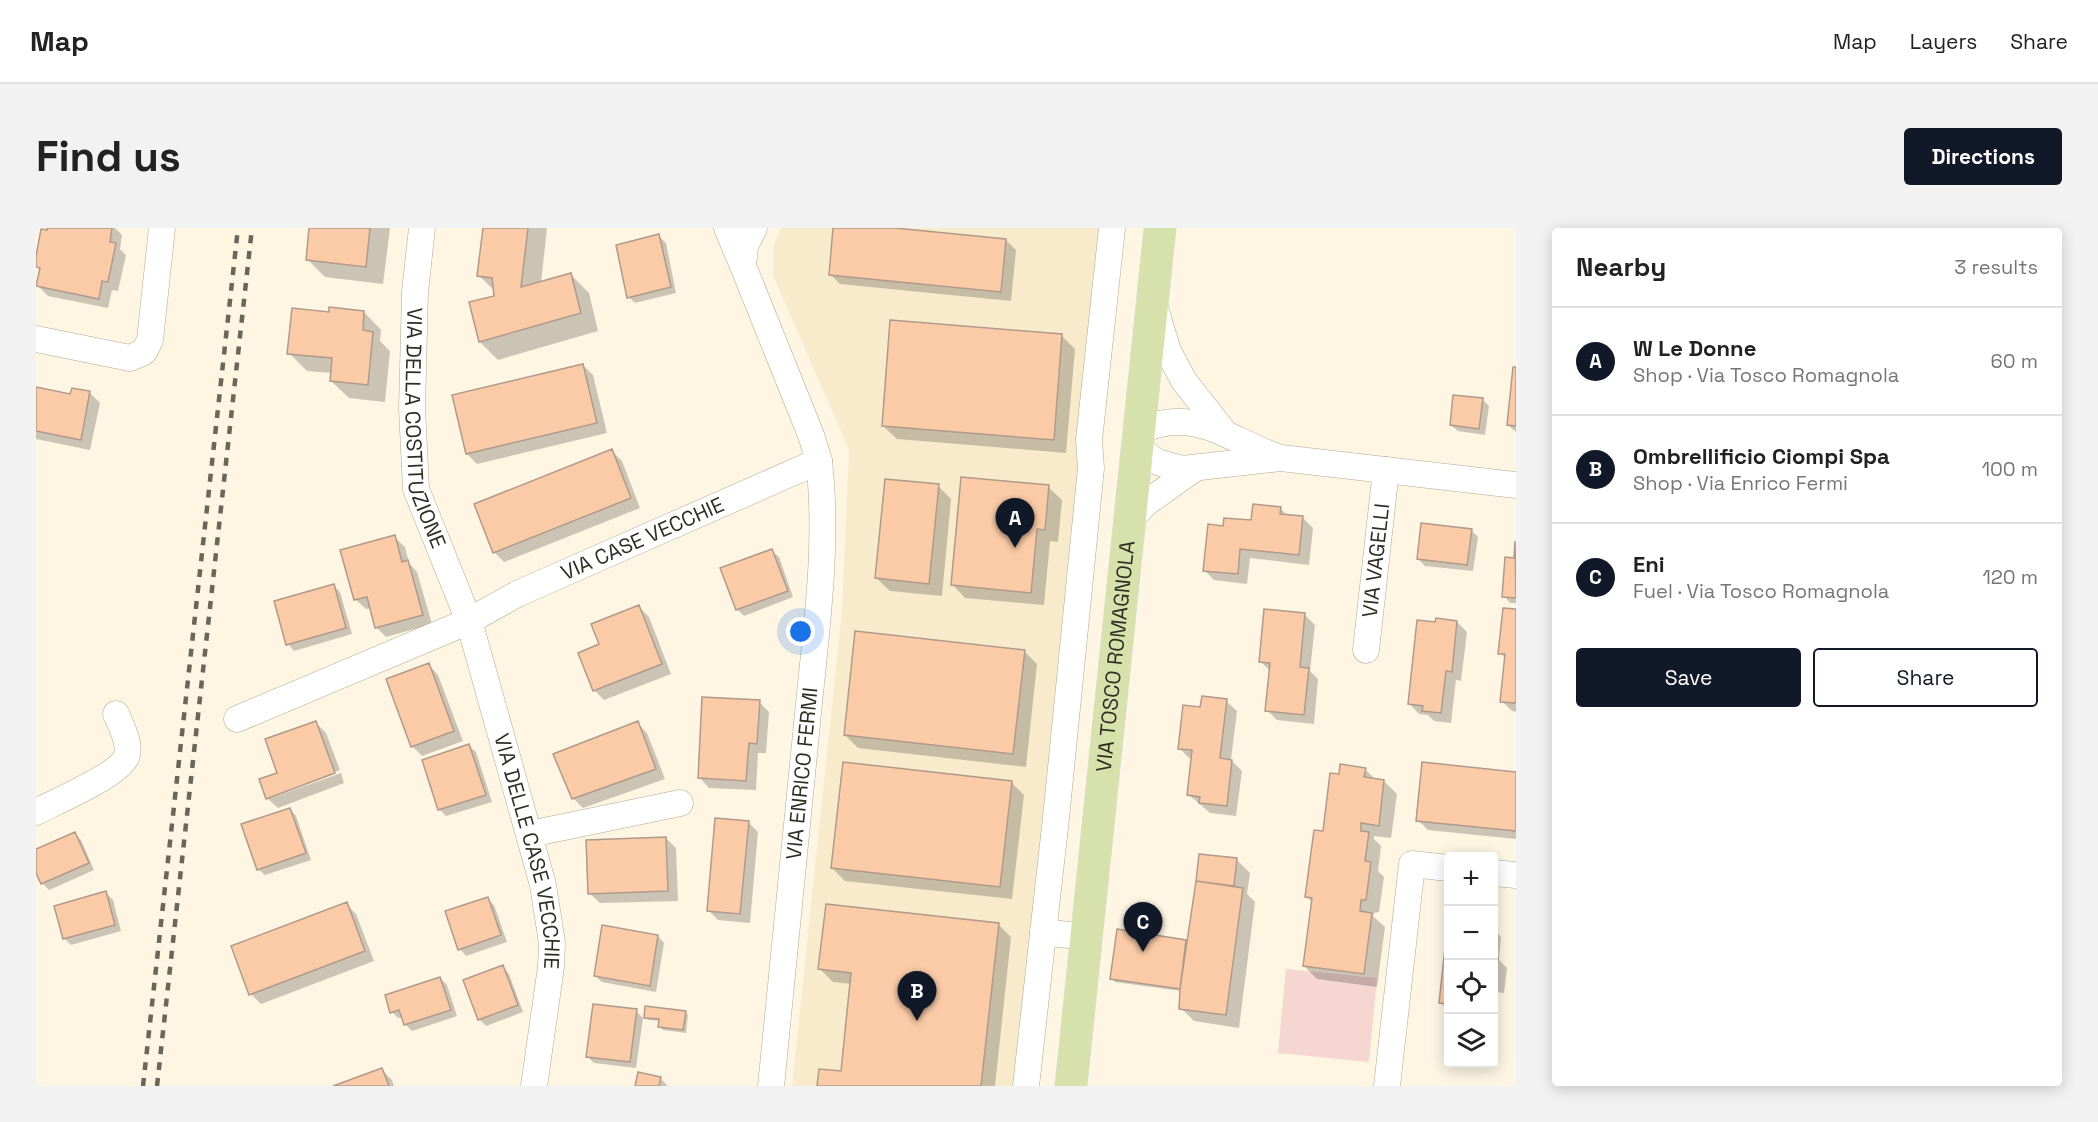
<!DOCTYPE html>
<meta charset="utf-8">
<style>
body{margin:0;font-family:"Space Grotesk",sans-serif;background:#f2f2f2;color:#222}
.controls{position:absolute;right:18px;bottom:18px;display:grid;overflow:hidden;border-radius:6px;box-shadow:0 3px 15px #0003}
.controls button{width:54px;height:54px;display:grid;place-items:center;padding:0;border:0;border-bottom:2px solid #e0e0e0;background:#fff;color:#222;font:30px sans-serif}
.you{position:absolute;left:765px;top:404px;width:21px;height:21px;margin:-15px;border:4px solid #fff;border-radius:50%;background:#1a73e8;box-shadow:0 0 0 9px #1a73e833}
.badge{display:grid;place-items:center;width:39px;height:39px;border-radius:50%;background:#111827;color:#fff;font-size:20px;font-weight:700}
.pin{position:absolute;translate:-50% -50px;filter:drop-shadow(0 2px 3px #0008)}
.pin::after{content:'';position:absolute;top:32px;width:21px;height:18px;background:inherit;clip-path:polygon(0 0,100% 0,50% 100%)}
.list{margin:0;padding:0;list-style:none}
h2{display:flex;justify-content:space-between;align-items:center;height:78px;margin:0;padding:0 24px;font-size:26px}
h2 small{font-size:20px;font-weight:400;color:#767676}
.list li{display:grid;grid-template-columns:39px 1fr auto;gap:18px;align-items:center;box-sizing:border-box;height:108px;padding:0 24px;border-top:2px solid #e0e0e0}
.list b{display:block;font-size:22px;white-space:nowrap}
.list p{margin:0;font-size:20px;white-space:nowrap;color:#767676}
.list em{font-size:20px;font-style:normal;color:#767676}
.actions{display:flex;gap:12px;padding:18px 24px}
.actions a{flex:1;padding:14px 0;border:2px solid #111827;border-radius:6px;text-align:center;font-size:21px;color:#111827}
.actions .main{background:#111827;color:#fff}
.icon{flex:none;width:33px;height:33px;fill:none;stroke:currentColor;stroke-width:2;stroke-linecap:round;stroke-linejoin:round}
.map{position:relative;flex:none;width:1480px;height:858px;overflow:hidden;border-radius:6px}
header{display:flex;align-items:center;gap:36px;box-sizing:border-box;height:84px;padding:0 30px;background:#fff;border-bottom:2px solid #e0e0e0}
header strong{font-size:28px}
nav{display:flex;gap:33px;margin-inline-start:auto;font-size:21px}
.intro{display:flex;align-items:center;justify-content:space-between;box-sizing:border-box;height:144px;padding:0 36px}
h1{margin:0;font-size:42px}
.button{padding:15px 27px;border-radius:6px;background:#111827;color:#fff;font-size:21px;font-weight:700}
main{display:flex;gap:36px;padding:0 36px}
aside{flex:1;background:#fff;border-radius:6px;box-shadow:0 3px 15px #0003}
.map>svg:first-child{display:block}
</style>
<header>
<strong>Map</strong>
<nav><a>Map</a><a>Layers</a><a>Share</a></nav>
</header>
<div class="intro"><h1>Find us</h1><a class="button">Directions</a></div>
<main>
<div class="map">
<svg width="1480" height="858" viewBox="0 0 1480 858">
<rect width="100%" height="100%" fill="#fef6e3"/>
<path fill="#f8ebcc" d="M 745,0 L 1065,0 L 989,858 L 756,858 L 806,382 L 813,222 L 737,47 L 737,18 Z"/>
<path fill="#f5d6d1" d="M 1250,741 L 1341,750 L 1333,834 L 1242,825 Z"/>
<path fill="#0003" d="M 13,0 L 79,0 L 86,7 L 84,21 L 90,27 L 82,63 L 76,62 L 72,80 L 12,68 L 2,58 L 5,43 L 0,37 Z
M 275,0 L 354,0 L 347,56 L 289,49 L 271,31 Z
M 448,0 L 511,0 L 505,55 L 535,47 L 553,65 L 562,103 L 462,132 L 444,114 L 434,75 L 459,69 L 459,63 L 442,47 Z
M 799,0 L 844,0 L 970,12 L 980,22 L 975,73 L 804,56 L 794,46 Z
M 623,8 L 630,15 L 640,65 L 599,75 L 593,69 Z
M 328,84 L 345,102 L 344,113 L 354,123 L 349,174 L 313,170 L 295,153 L 296,145 L 271,143 L 253,125 L 294,86 Z
M 1026,108 L 1039,121 L 1030,225 L 861,211 L 847,198 Z
M 547,137 L 557,147 L 571,205 L 441,236 L 431,226 Z
M 1478,140 L 1480,141 L 1480,204 L 1472,197 Z
M 0,160 L 36,168 L 37,161 L 54,165 L 64,175 L 54,222 L 0,211 Z
M 1446,171 L 1453,178 L 1449,207 L 1422,203 L 1415,197 Z
M 576,223 L 586,233 L 604,280 L 468,334 L 458,324 Z
M 902,258 L 915,271 L 906,368 L 854,363 L 840,350 Z
M 1012,259 L 1026,272 L 1022,314 L 1014,313 L 1008,377 L 929,370 L 916,356 Z
M 1244,280 L 1252,288 L 1267,290 L 1277,300 L 1273,337 L 1214,330 L 1211,356 L 1178,352 L 1168,342 L 1188,299 L 1216,294 Z
M 1435,302 L 1442,309 L 1437,343 L 1389,338 L 1382,331 Z
M 358,309 L 369,319 L 373,335 L 381,344 L 396,396 L 350,409 L 340,399 L 335,380 L 330,381 L 319,371 Z
M 1480,322 L 1480,375 L 1474,375 L 1468,368 L 1479,331 Z
M 736,323 L 743,329 L 757,369 L 708,388 L 701,381 Z
M 297,357 L 304,364 L 316,406 L 258,423 L 252,416 Z
M 603,379 L 613,389 L 635,446 L 568,472 L 558,462 L 565,417 Z
M 1468,381 L 1480,383 L 1480,484 L 1476,483 L 1466,473 L 1470,431 L 1464,425 Z
M 1269,387 L 1279,397 L 1274,443 L 1282,451 L 1278,496 L 1241,492 L 1231,482 L 1235,444 L 1225,434 Z
M 1421,394 L 1431,404 L 1425,453 L 1420,452 L 1415,495 L 1398,493 L 1392,487 L 1383,486 L 1373,475 L 1400,395 Z
M 988,423 L 1001,436 L 990,539 L 822,520 L 809,507 Z
M 392,436 L 402,447 L 427,513 L 386,528 L 376,518 Z
M 1190,473 L 1201,483 L 1195,532 L 1206,543 L 1200,588 L 1174,585 L 1152,566 L 1156,530 L 1153,530 L 1143,520 L 1166,481 Z
M 723,474 L 733,484 L 730,525 L 722,525 L 720,562 L 673,560 L 663,549 Z
M 280,495 L 290,505 L 304,542 L 235,567 L 235,570 L 305,545 L 308,555 L 242,580 L 231,570 L 243,545 Z
M 601,495 L 611,505 L 629,551 L 547,580 L 537,570 Z
M 433,518 L 440,524 L 456,574 L 410,588 L 403,581 Z
M 1388,536 L 1480,545 L 1480,611 L 1392,602 L 1382,592 Z
M 1329,541 L 1340,552 L 1348,553 L 1361,566 L 1355,610 L 1338,608 L 1338,611 L 1345,618 L 1342,643 L 1348,649 L 1343,684 L 1338,685 L 1337,688 L 1349,699 L 1341,759 L 1281,751 L 1268,738 L 1276,674 L 1271,669 L 1304,548 Z
M 975,554 L 988,567 L 976,671 L 809,653 L 796,640 Z
M 254,581 L 260,588 L 275,632 L 229,647 L 222,641 Z
M 712,594 L 722,604 L 714,695 L 682,692 L 672,682 Z
M 39,606 L 45,612 L 58,642 L 13,662 L 6,655 L 0,641 L 0,622 Z
M 630,610 L 640,620 L 642,673 L 564,675 L 553,665 Z
M 1164,627 L 1201,632 L 1214,645 L 1211,666 L 1219,674 L 1203,800 L 1158,793 L 1145,780 L 1145,763 L 1079,754 L 1076,751 L 1149,713 L 1152,715 Z
M 70,665 L 77,672 L 85,703 L 35,717 L 28,710 Z
M 452,671 L 458,677 L 471,714 L 430,728 L 424,721 Z
M 310,676 L 320,686 L 338,733 L 225,776 L 215,766 Z
M 962,696 L 975,709 L 959,858 L 783,858 L 806,845 L 816,756 L 797,754 L 784,741 Z
M 1412,700 L 1412,782 L 1404,774 Z
M 1458,701 L 1465,709 L 1463,732 L 1471,740 L 1468,765 L 1460,764 L 1458,789 Z
M 622,708 L 628,715 L 620,764 L 566,754 L 559,748 Z
M 467,739 L 473,746 L 487,784 L 450,798 L 443,791 Z
M 404,750 L 411,757 L 421,788 L 376,803 L 369,796 L 367,789 L 362,790 L 356,784 Z
M 600,783 L 607,790 L 600,840 L 558,835 L 551,828 Z
M 649,784 L 652,787 L 650,805 L 627,802 L 624,799 L 624,793 L 612,792 L 609,789 Z
M 346,842 L 356,852 L 358,858 L 301,858 Z
M 624,850 L 632,858 L 601,858 Z"/>
<path fill="#fbcba7" stroke="#af9a8b" stroke-width="1.5" d="M 11,0 L 76,0 L 74,14 L 80,15 L 72,54 L 66,53 L 63,71 L 0,58 L 4,40 L 0,39 L 0,28 L 5,1 L 11,2 Z
M 273,0 L 334,0 L 330,39 L 270,32 Z
M 447,0 L 492,0 L 485,59 L 535,45 L 545,85 L 443,114 L 433,74 L 458,68 L 456,50 L 441,48 Z
M 797,0 L 859,0 L 970,11 L 965,64 L 793,47 Z
M 623,6 L 635,59 L 591,70 L 580,17 Z
M 293,79 L 328,83 L 327,102 L 337,104 L 332,157 L 294,153 L 296,130 L 251,126 L 256,80 L 293,84 Z
M 854,92 L 1026,106 L 1018,212 L 846,198 Z
M 547,136 L 561,195 L 430,226 L 416,167 Z
M 1477,139 L 1480,139 L 1480,198 L 1471,197 Z
M 0,159 L 34,166 L 36,160 L 54,163 L 45,212 L 0,203 Z
M 1417,167 L 1447,170 L 1443,201 L 1414,197 Z
M 576,221 L 595,270 L 457,325 L 438,276 Z
M 925,249 L 1013,257 L 1009,302 L 1001,301 L 995,365 L 915,357 Z
M 849,251 L 903,256 L 893,356 L 839,350 Z
M 1217,276 L 1245,279 L 1244,286 L 1267,288 L 1263,327 L 1204,321 L 1202,346 L 1167,343 L 1172,296 L 1187,298 L 1188,290 L 1215,292 Z
M 1385,295 L 1436,301 L 1431,337 L 1381,331 Z
M 359,307 L 366,334 L 372,332 L 387,387 L 339,400 L 331,369 L 318,372 L 304,322 Z
M 1479,313 L 1480,370 L 1466,369 L 1469,329 L 1478,330 Z
M 736,321 L 752,363 L 700,382 L 684,340 Z
M 298,356 L 310,400 L 250,417 L 238,373 Z
M 603,377 L 626,436 L 557,463 L 542,425 L 563,416 L 555,396 Z
M 1467,380 L 1480,381 L 1480,475 L 1464,474 L 1469,426 L 1462,426 Z
M 1228,381 L 1269,385 L 1264,439 L 1273,440 L 1268,487 L 1229,483 L 1234,435 L 1223,434 Z
M 1400,390 L 1421,393 L 1416,444 L 1410,443 L 1405,485 L 1386,483 L 1387,478 L 1372,476 L 1381,392 L 1399,394 Z
M 819,403 L 989,422 L 977,526 L 808,507 Z
M 393,435 L 418,503 L 375,519 L 350,451 Z
M 1166,468 L 1191,471 L 1184,530 L 1196,532 L 1191,578 L 1163,575 L 1164,569 L 1151,567 L 1156,522 L 1142,521 L 1147,477 L 1164,479 Z
M 666,469 L 724,472 L 721,516 L 713,515 L 710,553 L 662,550 Z
M 280,493 L 299,545 L 230,571 L 223,551 L 241,545 L 229,511 Z
M 602,493 L 620,541 L 536,571 L 517,526 Z
M 433,516 L 450,567 L 402,582 L 386,532 Z
M 807,534 L 976,553 L 964,659 L 795,640 Z
M 1386,534 L 1480,544 L 1480,603 L 1380,593 Z
M 1304,536 L 1330,540 L 1328,549 L 1348,552 L 1343,598 L 1325,595 L 1325,603 L 1333,604 L 1329,633 L 1335,634 L 1330,672 L 1325,672 L 1324,683 L 1336,685 L 1328,746 L 1267,738 L 1276,670 L 1269,669 L 1278,602 L 1287,603 L 1294,545 L 1303,546 Z
M 254,580 L 270,625 L 221,642 L 205,596 Z
M 679,590 L 713,593 L 704,686 L 671,683 Z
M 39,604 L 53,635 L 5,656 L 0,645 L 0,621 Z
M 630,609 L 632,663 L 552,666 L 550,612 Z
M 1163,626 L 1201,630 L 1198,658 L 1160,653 Z
M 1160,653 L 1207,660 L 1190,787 L 1143,781 L 1144,761 Z
M 70,663 L 79,697 L 27,711 L 18,678 Z
M 452,669 L 465,707 L 422,722 L 409,683 Z
M 311,674 L 329,723 L 213,767 L 195,718 Z
M 790,676 L 963,695 L 945,858 L 781,858 L 783,841 L 805,843 L 815,745 L 782,741 Z
M 1412,692 L 1412,776 L 1403,775 Z
M 566,697 L 622,707 L 614,758 L 558,748 Z
M 1081,701 L 1150,712 L 1144,761 L 1074,751 Z
M 1458,728 L 1462,729 L 1459,755 L 1458,755 Z
M 467,737 L 482,777 L 442,792 L 427,752 Z
M 404,749 L 415,782 L 368,797 L 363,782 L 354,785 L 349,767 Z
M 557,776 L 601,781 L 594,834 L 550,829 Z
M 609,778 L 650,783 L 647,802 L 622,799 L 623,791 L 608,790 Z
M 346,840 L 353,858 L 297,858 Z
M 602,844 L 625,849 L 623,858 L 599,858 Z"/>
<g fill="none" stroke-linecap="round" stroke-linejoin="round">
<defs>
<g id="minor">
<path id="s1" d="M 386,0 L 379,64 L 376,180 L 380,261 L 433,393 L 507,657 L 516,715 L 515,739 L 498,858"/>
<path d="M 691,0 L 707,38"/>
<path d="M 1119,80 L 1132,123 L 1148,153 L 1188,204"/>
<path d="M 0,111 L 94,130 L 108,124 L 114,112 L 126,0"/>
<path d="M 1103,203 C 1157,178 1190,210 1239,228"/>
<path d="M 1101,220 L 1121,234 L 1146,241 L 1245,230 L 1480,257"/>
<path d="M 1094,292 L 1110,275 L 1158,241"/>
<path id="s2" d="M 1330,422 L 1350,242"/>
<path id="s3" d="M 201,491 L 433,393 L 481,366 L 783,233 L 775,207 L 707,38 L 709,18 L 718,0"/>
<path d="M 0,584 C 19,574 86,546 91,527 C 94,515 85,497 80,486"/>
<path d="M 494,606 L 644,575"/>
<path d="M 1458,645 L 1480,647"/>
<path d="M 1007,704 L 1050,709"/>
<path id="s4" d="M 735,858 C 747,737 759,617 771,496 C 779,409 793,320 783,233"/>
<path d="M 990,858 L 1020,590 L 1055,240 L 1053,212 L 1076,0"/>
<path d="M 1351,858 L 1376,636 L 1412,640"/>
</g>
<g id="major">
<path id="s5" d="M 1035,858 L 1124,0"/>
</g>
</defs>
<use href="#minor" stroke="#b1a891" stroke-width="27"/>
<use href="#major" stroke="#e2e1e0" stroke-width="33"/>
<use href="#minor" stroke="#fff" stroke-width="26"/>
<use href="#major" stroke="#d7e1ac" stroke-width="32"/>
<path stroke="#6a665a" stroke-width="4.5" stroke-dasharray="8 8" stroke-linecap="butt" d="M 107,858 L 202,0
M 121,858 L 216,0"/>
</g>
<g text-anchor="middle" stroke-width="5" stroke-linejoin="round" paint-order="stroke">
<g font-size="21" fill="#2f2c23" stroke="#fef6e3">
<text dy="7" stroke="none"><textPath href="#s1" startOffset="202">VIA DELLA COSTITUZIONE</textPath></text>
<text dy="7" stroke="none"><textPath href="#s3" startOffset="444">VIA CASE VECCHIE</textPath></text>
<text dy="7" stroke="none"><textPath href="#s2" startOffset="90">VIA VAGELLI</textPath></text>
<text dy="7" stroke="none"><textPath href="#s5" startOffset="432">VIA TOSCO ROMAGNOLA</textPath></text>
<text dy="7" stroke="none"><textPath href="#s4" startOffset="314">VIA ENRICO FERMI</textPath></text>
<text dy="7" stroke="none"><textPath href="#s1" startOffset="642">VIA DELLE CASE VECCHIE</textPath></text>
</g>
</g>
</svg>
<div class="controls">
<button>+</button>
<button>−</button>
<button><svg class="icon" aria-label="locate" viewBox="0 0 24 24"><circle cx="12" cy="12" r="6"/><path d="M12 2v4M12 18v4M2 12h4M18 12h4"/></svg></button>
<button><svg class="icon" aria-label="layers" viewBox="0 0 24 24"><path d="M12 4l9 5-9 5-9-5zM3 14l9 5 9-5"/></svg></button>
</div>
<div class="you"></div>
<div class="pin badge" style="left:979px;top:320px">A</div>
<div class="pin badge" style="left:881px;top:793px">B</div>
<div class="pin badge" style="left:1107px;top:724px">C</div>
</div>
<aside>
<h2>Nearby<small>3 results</small></h2>
<ul class="list">
<li><span class="badge">A</span><div><b>W Le Donne</b><p>Shop · Via Tosco Romagnola</p></div><em>60 m</em></li>
<li><span class="badge">B</span><div><b>Ombrellificio Ciompi Spa</b><p>Shop · Via Enrico Fermi</p></div><em>100 m</em></li>
<li><span class="badge">C</span><div><b>Eni</b><p>Fuel · Via Tosco Romagnola</p></div><em>120 m</em></li>
</ul>
<div class="actions"><a class="main">Save</a><a>Share</a></div>
</aside>
</main>
